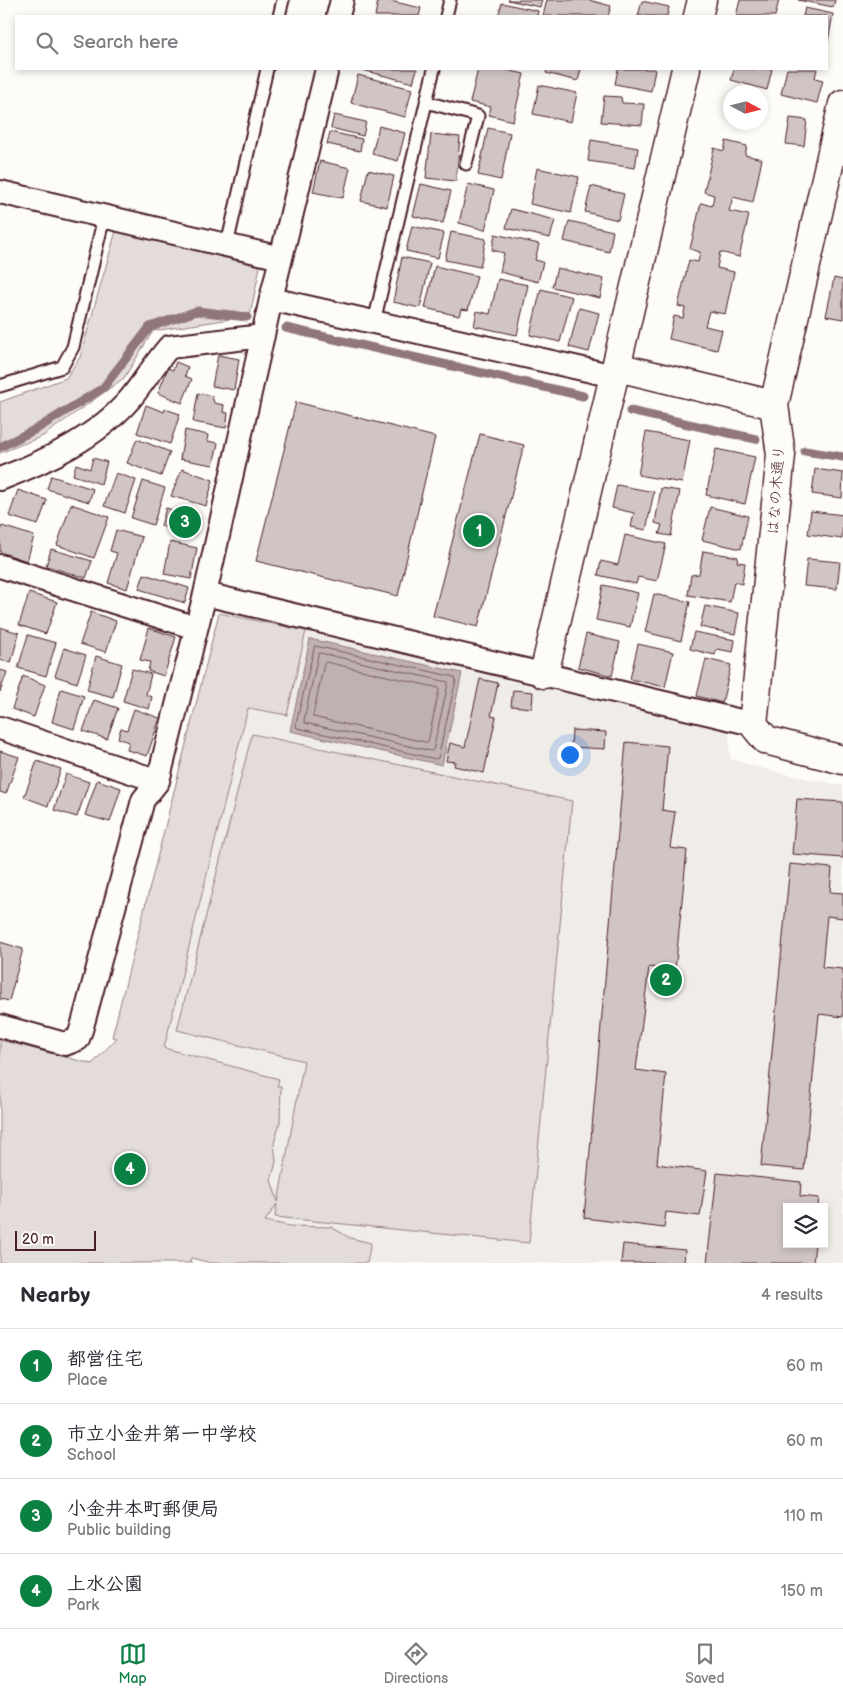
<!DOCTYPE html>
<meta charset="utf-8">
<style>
body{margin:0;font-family:"Balsamiq Sans","Klee One",sans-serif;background:#f2f2f3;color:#2b2b33}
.controls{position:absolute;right:15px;bottom:15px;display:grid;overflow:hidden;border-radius:0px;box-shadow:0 2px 8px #0003}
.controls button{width:45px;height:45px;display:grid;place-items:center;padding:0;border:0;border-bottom:1px solid #e1e1e2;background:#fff;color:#2b2b33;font:25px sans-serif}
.compass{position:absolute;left:723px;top:85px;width:45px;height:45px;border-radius:50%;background:#fff;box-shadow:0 2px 8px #0003;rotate:97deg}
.scale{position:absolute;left:15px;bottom:12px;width:81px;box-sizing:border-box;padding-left:5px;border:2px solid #4a1f2b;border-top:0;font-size:14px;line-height:18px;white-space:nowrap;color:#4a1f2b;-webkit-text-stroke:4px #fdfcf7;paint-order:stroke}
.you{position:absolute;left:569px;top:754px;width:18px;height:18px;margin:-12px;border:4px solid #fff;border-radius:50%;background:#1a73e8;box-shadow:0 0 0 8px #1a73e833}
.badge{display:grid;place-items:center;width:32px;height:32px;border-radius:50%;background:#0b8043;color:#fff;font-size:16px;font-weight:700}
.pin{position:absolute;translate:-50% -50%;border:2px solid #fff;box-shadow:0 1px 5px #0006}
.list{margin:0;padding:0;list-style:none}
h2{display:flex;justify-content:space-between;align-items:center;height:65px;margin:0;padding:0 20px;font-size:21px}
h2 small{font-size:16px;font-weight:400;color:#7c7c81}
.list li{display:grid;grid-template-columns:32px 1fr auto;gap:15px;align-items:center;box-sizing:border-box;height:75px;padding:0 20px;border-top:1px solid #e1e1e2}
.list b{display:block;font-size:19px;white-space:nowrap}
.list p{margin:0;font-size:16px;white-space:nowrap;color:#7c7c81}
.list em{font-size:16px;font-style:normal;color:#7c7c81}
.icon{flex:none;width:28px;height:28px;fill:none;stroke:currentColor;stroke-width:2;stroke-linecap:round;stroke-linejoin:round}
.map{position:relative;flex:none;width:843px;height:1263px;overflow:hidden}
.search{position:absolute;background:#fff;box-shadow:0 2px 8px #0003;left:15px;right:15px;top:15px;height:55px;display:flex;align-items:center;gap:12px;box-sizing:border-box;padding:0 18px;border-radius:0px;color:#7c7c81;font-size:19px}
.sheet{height:365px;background:#fff}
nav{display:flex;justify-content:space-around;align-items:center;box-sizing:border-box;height:70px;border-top:1px solid #e1e1e2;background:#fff;font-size:14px;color:#7c7c81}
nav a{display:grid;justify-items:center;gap:2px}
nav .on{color:#0b8043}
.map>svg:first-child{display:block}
</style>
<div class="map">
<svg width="843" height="1263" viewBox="0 0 843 1263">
<rect width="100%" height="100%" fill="#fdfcf7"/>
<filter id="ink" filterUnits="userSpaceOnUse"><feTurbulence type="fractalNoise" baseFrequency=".02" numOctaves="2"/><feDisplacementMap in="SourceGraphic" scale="10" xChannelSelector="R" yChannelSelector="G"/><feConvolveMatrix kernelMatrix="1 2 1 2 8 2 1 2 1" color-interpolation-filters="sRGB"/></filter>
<g filter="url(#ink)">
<path fill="#f0ece8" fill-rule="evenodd" d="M 219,613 L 306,631 L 729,730 L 730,759 L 772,771 L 843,786 L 843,1263 L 239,1263 L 279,1079 L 112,1037 ZM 787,1207 L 824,1207 L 824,1244 L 787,1244 Z"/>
<path fill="#e3dcda" stroke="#967e82" d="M 118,224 L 262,257 L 250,316 L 153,331 L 124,378 L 43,436 L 0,453 L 0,402 L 66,378 L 80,357 Z
M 219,613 L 306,631 L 287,715 L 248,708 L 164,1048 L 279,1079 L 277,1086 L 281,1086 L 280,1122 L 274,1143 L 276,1162 L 271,1180 L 278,1202 L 304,1061 L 177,1030 L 252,734 L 572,801 L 529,1243 L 275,1217 L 277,1204 L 265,1221 L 290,1226 L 331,1227 L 350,1238 L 371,1243 L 367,1263 L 211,1263 L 191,1258 L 190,1262 L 192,1263 L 0,1263 L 0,1040 L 92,1064 L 117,1038 L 112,1037 Z"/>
<path fill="#c0b1b1" stroke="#91777b" d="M 310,639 L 462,673 L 442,765 L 290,731 Z"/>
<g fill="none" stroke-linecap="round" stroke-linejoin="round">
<path stroke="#795961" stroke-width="1" d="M 315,646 L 455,677 L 456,680 L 438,758 L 436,759 L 297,728 L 296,725 Z
M 320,653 L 448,682 L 448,684 L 433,750 L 431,751 L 305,723 L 304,720 L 318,655 Z
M 326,662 L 439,688 L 439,690 L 428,742 L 425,742 L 313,717 L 313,715 L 324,664 Z"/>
<path stroke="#91777b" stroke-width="9" d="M 286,328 L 583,396
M 630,411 L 756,439
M 0,447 L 38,428 L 103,388 L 150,327 L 197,311 L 247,317
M 805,451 L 843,457"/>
</g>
<path fill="#d0c5c4" stroke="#4a1f2b" d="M 378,0 L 386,0 L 421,8 L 419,16 L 375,16 Z
M 508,0 L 542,0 L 540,7 Z
M 547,0 L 589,0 L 611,6 L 608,16 L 543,16 Z
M 740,0 L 779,0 L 775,16 L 736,16 Z
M 798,0 L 835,0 L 833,7 Z
M 642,1 L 669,7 L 667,16 L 638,16 Z
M 502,3 L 538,11 L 537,16 L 498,16 Z
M 805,8 L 833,14 L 827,47 L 827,16 L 803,16 Z
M 358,69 L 417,69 L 413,83 Z
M 478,69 L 503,69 L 524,74 L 513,121 L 489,115 L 491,107 L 470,102 Z
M 547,69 L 581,69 L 578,81 L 546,73 Z
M 618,69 L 655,69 L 651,91 L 615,84 Z
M 734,69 L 772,69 L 767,90 L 731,80 Z
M 787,69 L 817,69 L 815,78 L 823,80 L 817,103 L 781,94 Z
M 358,75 L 412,89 L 405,117 L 351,103 Z
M 539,85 L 577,93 L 571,122 L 533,114 Z
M 604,96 L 621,97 L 622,103 L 644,104 L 642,125 L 601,122 Z
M 334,115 L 366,122 L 363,136 L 331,128 Z
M 790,118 L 807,120 L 804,146 L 786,144 Z
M 379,126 L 405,133 L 398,161 L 372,154 Z
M 488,128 L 510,133 L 501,180 L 478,175 Z
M 330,132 L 362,139 L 360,151 L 327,144 Z
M 431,134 L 460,137 L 456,181 L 426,178 Z
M 591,140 L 638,148 L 635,168 L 588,161 Z
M 726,141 L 747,146 L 745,155 L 762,159 L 753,202 L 733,197 L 729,211 L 749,215 L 739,257 L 720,252 L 717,268 L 734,272 L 725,314 L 709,311 L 705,326 L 722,330 L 717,350 L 669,339 L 674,316 L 683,318 L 685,308 L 678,306 L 689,260 L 698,262 L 700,252 L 690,249 L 701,203 L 712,206 L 714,195 L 704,192 L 714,148 L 724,151 Z
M 320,161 L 350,168 L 343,198 L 313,192 Z
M 537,168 L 579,177 L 571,213 L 530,204 Z
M 368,170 L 394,176 L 387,207 L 361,201 Z
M 421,184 L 451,191 L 443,223 L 413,216 Z
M 468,184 L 494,190 L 485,230 L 459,223 Z
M 591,186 L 624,194 L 618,220 L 585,212 Z
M 511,209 L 555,220 L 550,238 L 506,228 Z
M 569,221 L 613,231 L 609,252 L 564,241 Z
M 412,226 L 444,233 L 438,258 L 406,251 Z
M 451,232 L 486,239 L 480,267 L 445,260 Z
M 495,234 L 539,244 L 535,260 L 543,262 L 538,282 L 500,272 L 504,253 L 492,250 Z
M 402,257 L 430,263 L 420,308 L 393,302 Z
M 435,266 L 477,276 L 468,310 L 461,309 L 459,316 L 425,308 Z
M 557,268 L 604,279 L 600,298 L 552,287 Z
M 834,278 L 843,280 L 843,319 L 826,316 Z
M 498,279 L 528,285 L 517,335 L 474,326 L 477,311 L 490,314 Z
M 541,289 L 572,297 L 560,342 L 530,335 Z
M 579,308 L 599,313 L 589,352 L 569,347 Z
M 218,355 L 239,359 L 234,390 L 212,386 Z
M 176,362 L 188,367 L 185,376 L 192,379 L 182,403 L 158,393 L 168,368 L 173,370 Z
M 198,393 L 212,396 L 214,403 L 224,405 L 223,412 L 228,413 L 226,428 L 193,422 Z
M 296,402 L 435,437 L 398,596 L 256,561 Z
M 146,405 L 164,412 L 165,409 L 180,414 L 170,444 L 137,433 Z
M 185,430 L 208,435 L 207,441 L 218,443 L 213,465 L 180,459 Z
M 646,432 L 690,440 L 682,483 L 638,475 Z
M 480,434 L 524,445 L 478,627 L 433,616 Z
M 137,439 L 170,452 L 161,476 L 127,463 Z
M 716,449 L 755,457 L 745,504 L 706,495 Z
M 93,458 L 107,462 L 101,484 L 73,475 L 76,464 L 90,469 Z
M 182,469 L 213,480 L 206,506 L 171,496 Z
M 815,469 L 843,473 L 842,498 L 812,494 Z
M 116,473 L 136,480 L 125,513 L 104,506 Z
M 51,476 L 93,489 L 89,502 L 47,489 Z
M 143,481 L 165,488 L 153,525 L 131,518 Z
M 617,485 L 654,492 L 646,530 L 631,527 L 634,513 L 612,508 Z
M 661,488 L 680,491 L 671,536 L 659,534 L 662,525 L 655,523 Z
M 18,490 L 47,500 L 38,525 L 9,516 Z
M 71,504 L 109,517 L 94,558 L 57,545 Z
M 710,507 L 748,516 L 741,549 L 702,540 Z
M 166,508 L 200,518 L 195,536 L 161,526 Z
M 811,511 L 843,515 L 842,539 L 808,534 Z
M 2,526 L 34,536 L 27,561 L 0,552 L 0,531 Z
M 116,530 L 142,537 L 127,589 L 108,583 L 117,553 L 110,551 Z
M 625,535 L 666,544 L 657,581 L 638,577 L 636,584 L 598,575 L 601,561 L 618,565 Z
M 170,542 L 197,548 L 191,579 L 164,574 Z
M 51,549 L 92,561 L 86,578 L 46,566 Z
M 703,551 L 738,557 L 737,562 L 745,563 L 742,584 L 734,582 L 730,602 L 688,595 L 691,575 L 699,574 Z
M 807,559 L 840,562 L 837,589 L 804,586 Z
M 144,574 L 189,588 L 185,603 L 139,589 Z
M 603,585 L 638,593 L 630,627 L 596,620 Z
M 29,593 L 57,602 L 46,634 L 19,625 Z
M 654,594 L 690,602 L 681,641 L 645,632 Z
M 705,606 L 739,613 L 735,634 L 700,627 Z
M 91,612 L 116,621 L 106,652 L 80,644 Z
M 0,627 L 19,633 L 11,663 L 0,660 Z
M 149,628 L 176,637 L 164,676 L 148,671 L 150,662 L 140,660 Z
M 694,632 L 735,640 L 733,652 L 717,649 L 715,655 L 690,649 Z
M 586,634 L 620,642 L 612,676 L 578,667 Z
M 28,635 L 56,643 L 46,676 L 18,668 Z
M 638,644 L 673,652 L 665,687 L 630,679 Z
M 64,648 L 86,655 L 77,683 L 55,676 Z
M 96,656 L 122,664 L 113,697 L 87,690 Z
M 706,659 L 731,665 L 722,703 L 697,696 Z
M 132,669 L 151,674 L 146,695 L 152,697 L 149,709 L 123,701 Z
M 0,670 L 7,672 L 0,692 Z
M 23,676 L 45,685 L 34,717 L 12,709 Z
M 480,679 L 498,683 L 491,716 L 496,717 L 484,773 L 454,766 L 455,762 L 446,761 L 450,743 L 465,747 Z
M 61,689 L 84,696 L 74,729 L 52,722 Z
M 513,690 L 533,692 L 532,708 L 511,706 Z
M 94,700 L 118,708 L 107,739 L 83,731 Z
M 134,709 L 160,718 L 147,756 L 127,750 L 129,742 L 118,738 L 121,728 L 127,730 Z
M 572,730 L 606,732 L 605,749 L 571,747 Z
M 626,742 L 668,746 L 662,810 L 675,812 L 670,848 L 687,850 L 675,971 L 649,967 L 636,1070 L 666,1074 L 657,1164 L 707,1171 L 700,1216 L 666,1212 L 664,1228 L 584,1218 Z
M 0,751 L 19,757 L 6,794 L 0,792 Z
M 37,761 L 61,769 L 48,806 L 24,797 Z
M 66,774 L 89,782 L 77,817 L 54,810 Z
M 97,780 L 121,788 L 110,822 L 85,815 Z
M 797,799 L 843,802 L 843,858 L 792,854 Z
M 790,864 L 832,868 L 830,892 L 843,893 L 843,918 L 827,916 L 822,967 L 843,969 L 843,1017 L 819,1014 L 804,1170 L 761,1166 Z
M 0,942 L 23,949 L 9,1001 L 0,999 Z
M 717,1173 L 801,1182 L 800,1196 L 819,1198 L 818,1207 L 787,1207 L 787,1244 L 815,1244 L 813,1263 L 707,1263 Z
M 623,1244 L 685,1250 L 684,1263 L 621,1263 Z"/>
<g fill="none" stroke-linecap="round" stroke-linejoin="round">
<defs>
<path id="lane" d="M 279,16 L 283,0
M 446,16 L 450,0
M 426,102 L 478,116 L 466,164
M 227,245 L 267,69
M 374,322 L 434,69
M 0,386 L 62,367 L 73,347 L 104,217"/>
<path id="street" d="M 338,16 L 342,0
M 0,192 L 281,258
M 271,299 L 614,376
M 0,479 C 47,461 97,437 130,399 C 144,382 155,363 169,347 L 263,336
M 0,566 L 196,628
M 205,594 L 753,724
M 0,728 L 158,781
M 0,1026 L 65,1044 L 78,1039 L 82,1027 L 143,800 L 158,781 L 205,594 L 271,299 L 327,69"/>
<path id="secondary" d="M 698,16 L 702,0
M 843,104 L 774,405 L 781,455 L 753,724 L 766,740 L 843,760
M 617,367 L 774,405
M 544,674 L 686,69"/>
</defs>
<use href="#lane" stroke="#4a1f2b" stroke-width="15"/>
<use href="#street" stroke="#4a1f2b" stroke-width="26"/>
<use href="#secondary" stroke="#4a1f2b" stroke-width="31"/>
<use href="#lane" stroke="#fdfcf7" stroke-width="11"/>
<use href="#street" stroke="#fdfcf7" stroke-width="22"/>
<use href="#secondary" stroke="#fdfcf7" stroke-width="28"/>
</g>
</g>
<g text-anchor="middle" stroke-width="5" stroke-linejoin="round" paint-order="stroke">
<g font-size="15" fill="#4a1f2b" stroke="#fdfcf7">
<text transform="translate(776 490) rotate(-86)" y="5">はなの木通り</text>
</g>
</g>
</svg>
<div class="controls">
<button><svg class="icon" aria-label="layers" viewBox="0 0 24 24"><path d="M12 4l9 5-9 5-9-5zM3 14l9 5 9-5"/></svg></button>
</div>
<svg class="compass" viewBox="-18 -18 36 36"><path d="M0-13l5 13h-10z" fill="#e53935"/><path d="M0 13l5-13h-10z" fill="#7c7c81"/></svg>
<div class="scale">20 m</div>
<div class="you"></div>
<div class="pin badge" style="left:479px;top:531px">1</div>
<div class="pin badge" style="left:666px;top:980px">2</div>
<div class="pin badge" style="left:185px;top:522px">3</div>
<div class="pin badge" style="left:130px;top:1169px">4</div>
<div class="search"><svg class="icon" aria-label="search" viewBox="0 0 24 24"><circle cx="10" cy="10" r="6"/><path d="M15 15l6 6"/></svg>Search here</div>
</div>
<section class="sheet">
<h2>Nearby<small>4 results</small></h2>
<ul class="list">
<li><span class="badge">1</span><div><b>都営住宅</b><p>Place</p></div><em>60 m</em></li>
<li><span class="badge">2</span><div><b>市立小金井第一中学校</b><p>School</p></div><em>60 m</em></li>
<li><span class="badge">3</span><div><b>小金井本町郵便局</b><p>Public building</p></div><em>110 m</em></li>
<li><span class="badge">4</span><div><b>上水公園</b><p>Park</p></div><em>150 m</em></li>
</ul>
</section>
<nav>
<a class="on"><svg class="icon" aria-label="map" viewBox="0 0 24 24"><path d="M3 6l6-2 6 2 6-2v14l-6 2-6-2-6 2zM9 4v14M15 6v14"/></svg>Map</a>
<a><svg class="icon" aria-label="directions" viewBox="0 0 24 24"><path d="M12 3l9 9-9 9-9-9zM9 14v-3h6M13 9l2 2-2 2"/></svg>Directions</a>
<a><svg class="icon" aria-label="saved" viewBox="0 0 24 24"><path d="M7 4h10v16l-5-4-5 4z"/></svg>Saved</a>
</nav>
